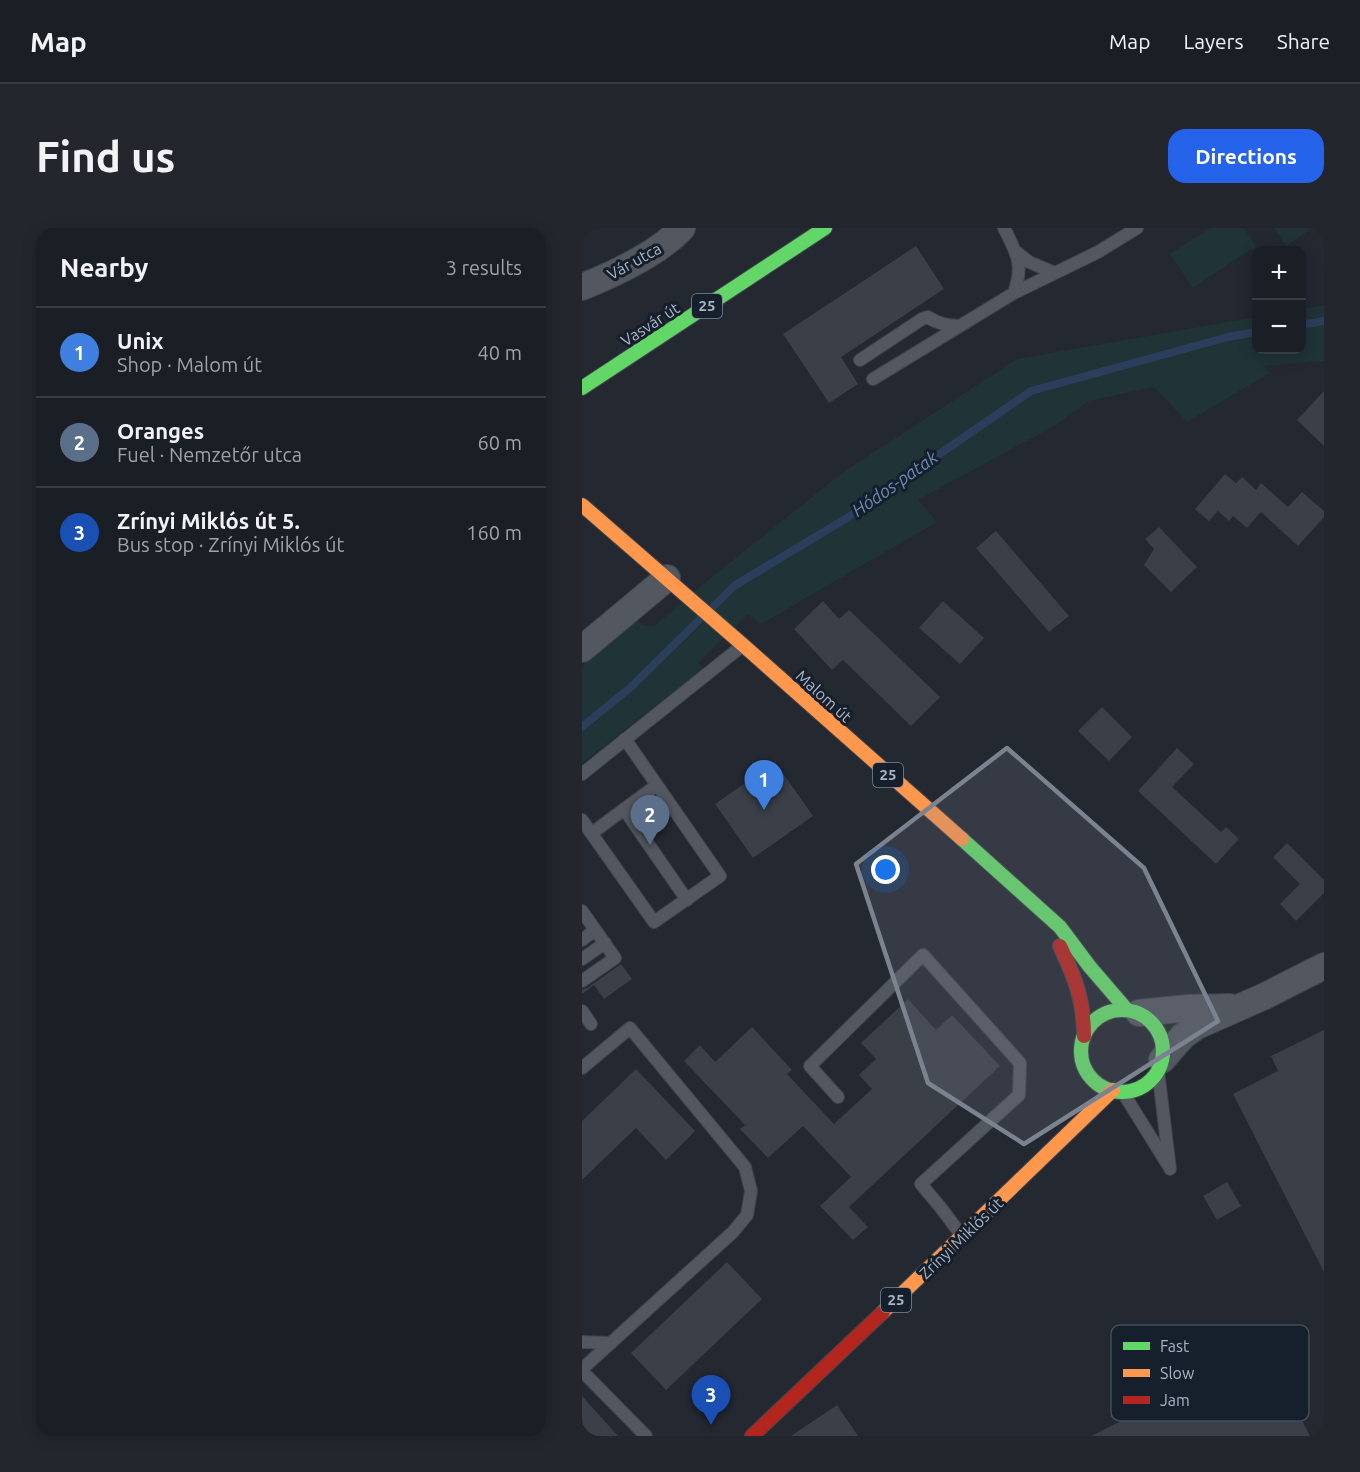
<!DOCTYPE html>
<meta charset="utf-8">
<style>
body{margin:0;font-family:Ubuntu,sans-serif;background:#23272d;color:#f1f3f6}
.controls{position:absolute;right:18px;top:18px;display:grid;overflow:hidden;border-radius:12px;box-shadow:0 3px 15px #0003}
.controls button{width:54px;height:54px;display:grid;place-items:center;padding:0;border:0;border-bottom:2px solid #383c42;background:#1a1e25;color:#f1f3f6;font:30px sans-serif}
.you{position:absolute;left:304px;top:642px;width:21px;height:21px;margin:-15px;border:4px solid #fff;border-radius:50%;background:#1a73e8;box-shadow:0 0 0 9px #1a73e833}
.badge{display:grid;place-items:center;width:39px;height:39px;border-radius:50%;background:#2563eb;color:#fff;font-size:20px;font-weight:700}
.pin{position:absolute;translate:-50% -50px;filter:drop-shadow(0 2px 3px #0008)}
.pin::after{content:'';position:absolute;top:32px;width:21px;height:18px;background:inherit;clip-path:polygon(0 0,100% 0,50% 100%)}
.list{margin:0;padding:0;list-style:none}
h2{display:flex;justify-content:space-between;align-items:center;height:78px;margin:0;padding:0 24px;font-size:26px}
h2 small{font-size:20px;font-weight:400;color:#9fa2a7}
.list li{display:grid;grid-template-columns:39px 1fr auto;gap:18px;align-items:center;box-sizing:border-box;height:90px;padding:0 24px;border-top:2px solid #383c42}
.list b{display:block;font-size:22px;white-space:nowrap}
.list p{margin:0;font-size:20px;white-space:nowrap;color:#9fa2a7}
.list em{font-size:20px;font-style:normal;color:#9fa2a7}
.map{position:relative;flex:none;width:742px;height:1208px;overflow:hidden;border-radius:18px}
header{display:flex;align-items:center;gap:36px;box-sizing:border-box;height:84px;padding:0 30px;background:#1a1e25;border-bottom:2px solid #383c42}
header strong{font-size:28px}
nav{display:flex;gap:33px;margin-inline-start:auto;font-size:21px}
.intro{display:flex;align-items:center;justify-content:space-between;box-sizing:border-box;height:144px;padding:0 36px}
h1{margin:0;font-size:42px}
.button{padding:15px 27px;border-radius:18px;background:#2563eb;color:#fff;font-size:21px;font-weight:700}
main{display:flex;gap:36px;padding:0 36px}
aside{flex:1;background:#1a1e25;border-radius:18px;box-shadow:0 3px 15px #0003}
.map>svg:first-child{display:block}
</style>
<header>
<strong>Map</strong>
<nav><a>Map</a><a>Layers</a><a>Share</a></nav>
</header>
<div class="intro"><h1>Find us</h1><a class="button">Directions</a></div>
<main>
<aside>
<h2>Nearby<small>3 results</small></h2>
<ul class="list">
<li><span class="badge" style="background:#3f7fe0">1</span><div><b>Unix</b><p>Shop · Malom út</p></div><em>40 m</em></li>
<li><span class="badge" style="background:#5c6f8a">2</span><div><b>Oranges</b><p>Fuel · Nemzetőr utca</p></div><em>60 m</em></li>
<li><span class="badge" style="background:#1a4fb4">3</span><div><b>Zrínyi Miklós út 5.</b><p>Bus stop · Zrínyi Miklós út</p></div><em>160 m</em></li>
</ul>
</aside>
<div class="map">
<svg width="742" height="1208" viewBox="0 0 742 1208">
<rect width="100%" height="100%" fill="#232831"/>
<path fill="#203337" d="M 628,0 L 662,0 L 674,18 L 611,60 L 588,26 Z
M 692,0 L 731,0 L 704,18 Z
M 742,77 L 742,133 L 681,138 L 688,145 L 605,194 L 572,159 L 507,173 L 472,198 L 336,272 L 355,294 L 179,396 L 166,386 L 116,435 L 122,440 L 0,535 L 0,438 L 52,393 L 71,399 L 131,348 L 260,245 L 435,131 L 674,89 L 674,122 L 720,122 L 720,81 Z"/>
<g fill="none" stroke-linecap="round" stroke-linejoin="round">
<path stroke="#2b3e5b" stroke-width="8" d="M 720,97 L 742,93
M 130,380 L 152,358 L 268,288 L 449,163 L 646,109 L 674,104
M 0,499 L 49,459 L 119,390"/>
</g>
<path fill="#3a3f48" d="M 334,18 L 362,61 L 259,129 L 276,156 L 247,175 L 201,106 Z
M 742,163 L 742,218 L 715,192 Z
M 643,246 L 654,255 L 660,249 L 674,262 L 679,255 L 706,279 L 720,264 L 742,283 L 742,289 L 716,318 L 679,284 L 665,300 L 651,288 L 647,293 L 636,283 L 627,293 L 613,281 Z
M 577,299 L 615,339 L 589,364 L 562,337 L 572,321 L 563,311 Z
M 414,303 L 487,388 L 467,404 L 394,320 Z
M 241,373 L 257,391 L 267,382 L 358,469 L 329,498 L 261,432 L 250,442 L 212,401 Z
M 361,373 L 402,410 L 378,436 L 337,400 Z
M 520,479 L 550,509 L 527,533 L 496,503 Z
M 595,520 L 612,536 L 590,559 L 639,604 L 644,599 L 657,611 L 634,636 L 556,563 Z
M 193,534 L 231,588 L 171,630 L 133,576 Z
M 705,615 L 742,652 L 742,665 L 714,693 L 698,676 L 718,656 L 691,629 Z
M 39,736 L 50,751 L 22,771 L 12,757 L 0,766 L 0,761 L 5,760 Z
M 326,771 L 354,802 L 370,787 L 418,838 L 267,979 L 286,999 L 271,1012 L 238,978 L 269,949 L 221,898 L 186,930 L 158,901 L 163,897 L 102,833 L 118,817 L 133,834 L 170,799 L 210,842 L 205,846 L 252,896 L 290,861 L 277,847 L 294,831 L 279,815 Z
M 742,802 L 742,1044 L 651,866 L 696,843 L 689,828 Z
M 54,841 L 113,903 L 84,932 L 54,900 L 0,952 L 0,893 Z
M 645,954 L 659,978 L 635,992 L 621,968 Z
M 145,1034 L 180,1071 L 84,1162 L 49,1125 Z
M 667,1140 L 689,1182 L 709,1171 L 728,1208 L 509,1208 L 541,1192 L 536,1182 L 584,1157 L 589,1165 L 634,1141 L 641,1154 Z
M 0,1168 L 36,1208 L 0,1208 Z
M 255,1177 L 276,1208 L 209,1208 Z"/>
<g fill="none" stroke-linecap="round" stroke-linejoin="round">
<defs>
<path id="lane" d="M 433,23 L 447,34 L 473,45
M 432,65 L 516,24 L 555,0
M 278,132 L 340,91 L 346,89 C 356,96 365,97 377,98
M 291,151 L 432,65 C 442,36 435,26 422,0
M 0,546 L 160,418
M 42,581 L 105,672
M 0,592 L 72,694 L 138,648 L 43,511
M 10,605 L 75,557
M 0,683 L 33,730 L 0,753
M 0,712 L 13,702
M 0,731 L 23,715
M 0,783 L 9,796
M 0,840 L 48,800 L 163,939 L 169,963 L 165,987 L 151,1004 L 0,1141
M 576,842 L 588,941
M 540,863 L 586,937
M 256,869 L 228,838 L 341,727 L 438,835 L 437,867 L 339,956 L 359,980 L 380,1008
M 0,1114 L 29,1115
M 0,1143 L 64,1208"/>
<path id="street" d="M 0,59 C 32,46 77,25 100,0
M 0,421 L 85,350
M 557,785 L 606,780 L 648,779
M 580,832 L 601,808 L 615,798 L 683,768 L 742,738"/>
<path id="fast" d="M 0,160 L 243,0
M 380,611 L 478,699 L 508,739 L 545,782
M499 823a41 41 0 1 1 82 0a41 41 0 1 1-82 0Z"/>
<path id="slow" d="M 0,277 L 161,417 L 380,611
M 301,1084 L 531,862"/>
<path id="jam" d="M 478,718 C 493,750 502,772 502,808
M 170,1208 L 301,1084"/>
</defs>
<use href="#lane" stroke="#3f434a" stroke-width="14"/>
<use href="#street" stroke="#3f434a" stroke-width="28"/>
<use href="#fast" stroke="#40454e" stroke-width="16"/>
<use href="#slow" stroke="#40454e" stroke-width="16"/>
<use href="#jam" stroke="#40454e" stroke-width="16"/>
<use href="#lane" stroke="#525760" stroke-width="12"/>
<use href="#street" stroke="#525760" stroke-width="26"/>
<use href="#fast" stroke="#63d668" stroke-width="14"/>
<use href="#slow" stroke="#ff974d" stroke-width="14"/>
<use href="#jam" stroke="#b3261e" stroke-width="14"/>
</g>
<path fill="#7b8391" fill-opacity="0.2" stroke="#7b8391" stroke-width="4.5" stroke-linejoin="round" d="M 425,520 L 562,640 L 636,793 L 442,916 L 346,855 L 274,636 Z"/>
<g text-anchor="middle" stroke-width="6" stroke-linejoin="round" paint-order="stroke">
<g fill="#161f2c" stroke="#7e8797" stroke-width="1.5">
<rect x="110" y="66" width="30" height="24" rx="4.5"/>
<rect x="291" y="535" width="30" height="24" rx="4.5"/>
<rect x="299" y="1060" width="30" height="24" rx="4.5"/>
</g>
<g font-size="15" font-weight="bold" fill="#aab4c5">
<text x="125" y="83">25</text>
<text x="306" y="552">25</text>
<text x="314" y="1077">25</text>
</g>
<g font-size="16" fill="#aab4c5" stroke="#161f2c">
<text transform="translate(52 33) rotate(-29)" y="6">Vár utca</text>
<text transform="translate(68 96) rotate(-33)" y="6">Vasvár út</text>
<text transform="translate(242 468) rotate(42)" y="6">Malom út</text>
<text transform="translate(379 1010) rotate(-44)" y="6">Zrínyi Miklós út</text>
</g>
<g font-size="18" font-style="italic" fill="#6e89b2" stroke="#161f2c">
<text transform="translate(313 256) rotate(-35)" y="6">Hódos-patak</text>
</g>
</g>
<rect x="529" y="1097" width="198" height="96" rx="9" fill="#161f2c" stroke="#424c5a" stroke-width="1.5"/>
<rect x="541" y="1114" width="27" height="8" fill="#63d668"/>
<rect x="541" y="1141" width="27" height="8" fill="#ff974d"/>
<rect x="541" y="1168" width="27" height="8" fill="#b3261e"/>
<g font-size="16" fill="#aab4c5">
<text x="578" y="1124">Fast</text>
<text x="578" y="1151">Slow</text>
<text x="578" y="1178">Jam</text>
</g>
</svg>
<div class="controls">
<button>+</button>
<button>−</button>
</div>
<div class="you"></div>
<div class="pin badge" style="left:182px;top:582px;background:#3f7fe0">1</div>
<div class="pin badge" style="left:68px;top:617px;background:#5c6f8a">2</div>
<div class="pin badge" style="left:129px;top:1197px;background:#1a4fb4">3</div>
</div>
</main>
